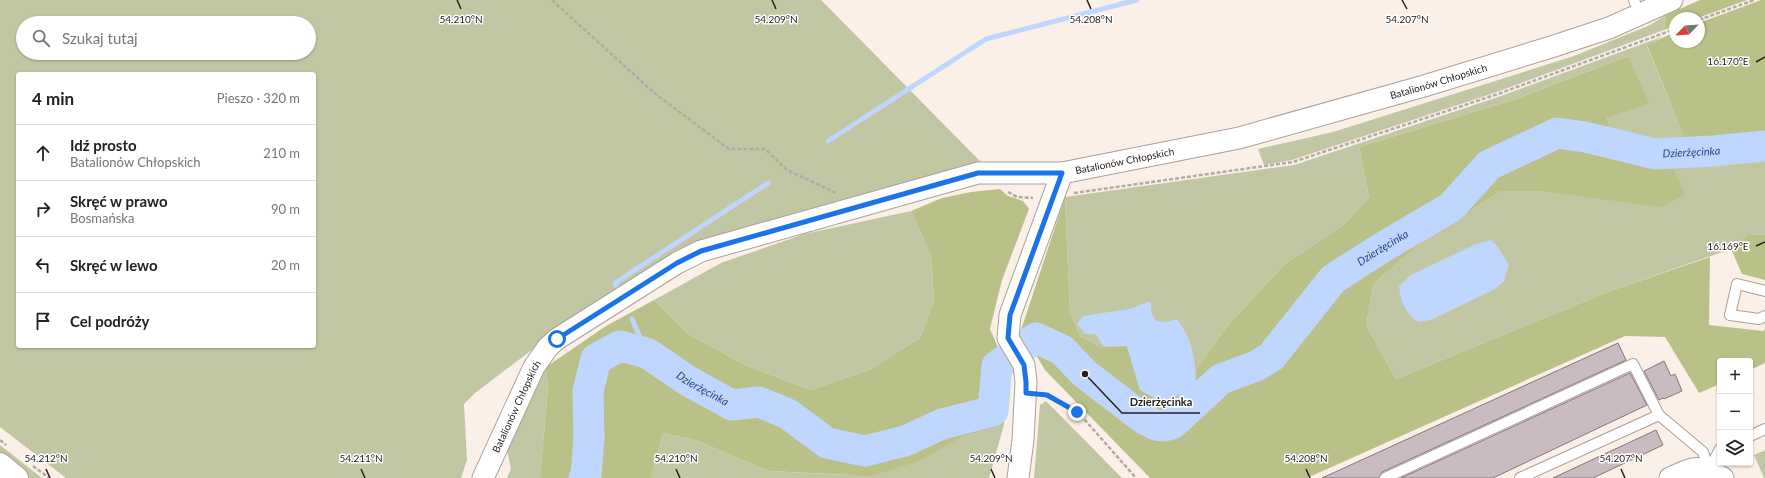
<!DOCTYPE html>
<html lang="pl">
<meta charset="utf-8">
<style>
body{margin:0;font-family:Lato,sans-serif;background:#f6f6f6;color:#222}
.controls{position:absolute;right:12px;bottom:12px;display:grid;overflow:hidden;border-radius:4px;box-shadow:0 1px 3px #0004}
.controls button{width:36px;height:36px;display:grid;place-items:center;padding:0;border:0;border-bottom:1px solid #e0e0e0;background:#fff;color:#222;font:20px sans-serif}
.compass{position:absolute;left:1669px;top:12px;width:36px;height:36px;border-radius:50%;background:#fff;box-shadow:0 1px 3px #0004;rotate:245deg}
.stop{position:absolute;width:12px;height:12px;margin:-9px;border:3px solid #1a73e8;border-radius:50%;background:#fff}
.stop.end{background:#1a73e8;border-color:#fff;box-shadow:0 1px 4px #0008}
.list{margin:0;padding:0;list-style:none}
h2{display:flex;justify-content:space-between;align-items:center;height:52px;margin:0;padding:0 16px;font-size:17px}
h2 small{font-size:13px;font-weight:400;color:#767676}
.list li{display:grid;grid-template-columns:26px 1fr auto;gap:12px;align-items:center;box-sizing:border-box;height:56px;padding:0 16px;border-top:1px solid #e0e0e0}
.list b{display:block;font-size:15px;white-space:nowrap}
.list p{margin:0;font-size:13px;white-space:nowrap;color:#767676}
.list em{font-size:13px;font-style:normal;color:#767676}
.icon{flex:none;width:22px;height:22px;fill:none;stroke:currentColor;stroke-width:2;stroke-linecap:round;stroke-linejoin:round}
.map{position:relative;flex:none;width:1765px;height:478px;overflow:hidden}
.search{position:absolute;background:#fff;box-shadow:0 1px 3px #0004;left:16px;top:16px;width:300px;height:44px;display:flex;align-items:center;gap:10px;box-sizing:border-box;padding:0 14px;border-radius:22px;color:#767676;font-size:15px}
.panel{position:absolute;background:#fff;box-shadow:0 1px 3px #0004;left:16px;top:72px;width:300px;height:276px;border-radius:4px}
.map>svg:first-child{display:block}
</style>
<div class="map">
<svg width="1765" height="478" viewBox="0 0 1765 478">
<rect width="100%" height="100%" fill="#fbf0e8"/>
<path fill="#c2c7a3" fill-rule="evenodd" d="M 0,0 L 821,0 L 983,164 L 711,237 L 586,309 L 475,393 L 464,404 L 467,460 L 461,478 L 66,478 L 0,427 ZM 23,23 L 309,23 L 309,53 L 23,53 ZM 18,74 L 314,74 L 314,346 L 18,346 Z
M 1666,15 L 1664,30 L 1497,92 L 1292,160 L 1264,165 L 1258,149 L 1333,132 L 1574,56 L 1650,25 Z
M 1664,36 L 1647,46 L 1696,165 L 1752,160 L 1765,157 L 1765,235 L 1748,234 L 1731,249 L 1610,291 L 1396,379 L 1366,325 L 1374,283 L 1421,243 L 1501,191 L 1539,191 L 1594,197 L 1662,141 L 1612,136 L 1607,118 L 1628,56 L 1519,98 L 1359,147 L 1369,198 L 1343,225 L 1285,264 L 1230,323 L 1197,368 L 1196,389 L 1140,390 L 1127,346 L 1100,347 L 1080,336 L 1070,313 L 1065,197 L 1294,165 L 1498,97 Z
M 911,211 L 931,256 L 934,301 L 920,338 L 869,370 L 810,390 L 743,364 L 687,333 L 654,300 L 721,263 L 804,234 Z
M 546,367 L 548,387 L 540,478 L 507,478 L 511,469 L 507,450 Z
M 1046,401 L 1122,478 L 1034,478 L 1040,405 Z
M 1004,425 L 989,478 L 651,478 L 663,433 L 695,440 L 769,471 L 847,475 L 847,460 Z
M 0,445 L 42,478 L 30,478 L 0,455 Z
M 1765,450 L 1765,478 L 1764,478 L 1754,455 Z"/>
<path fill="#b9c189" d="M 1700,0 L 1747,0 L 1698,18 L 1675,18 L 1675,26 L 1664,30 L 1666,15 Z
M 1761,0 L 1765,0 L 1765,157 L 1752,160 L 1696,166 L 1647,45 L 1675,32 L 1675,42 L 1699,42 L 1699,23 Z
M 1628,56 L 1649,103 L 1607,118 L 1612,136 L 1662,141 L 1685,195 L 1661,207 L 1539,191 L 1501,191 L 1421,243 L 1374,283 L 1366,325 L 1396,379 L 1610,291 L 1710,257 L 1709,325 L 1763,331 L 1765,329 L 1765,363 L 1750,370 L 1750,361 L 1720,361 L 1720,384 L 1699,393 L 1665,337 L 1625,336 L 1307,478 L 1150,478 L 1045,370 L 1021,330 L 1065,197 L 1070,313 L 1080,336 L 1100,347 L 1127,346 L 1140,390 L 1195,389 L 1197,368 L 1230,323 L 1285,264 L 1343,225 L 1369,198 L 1359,147 L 1519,98 Z
M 1000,189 L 1008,196 L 1023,201 L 1029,209 L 1002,280 L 990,329 L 1008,370 L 1004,425 L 965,435 L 919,461 L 872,476 L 769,471 L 695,440 L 663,433 L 651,478 L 540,478 L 548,387 L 546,367 L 606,326 L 654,300 L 687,333 L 743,364 L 810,390 L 869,370 L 920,338 L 934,301 L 931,256 L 911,211 L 942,198 L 971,192 Z
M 1748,234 L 1765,235 L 1765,280 L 1742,274 L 1731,249 Z"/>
<path fill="#bfd6fe" d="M 1491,240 L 1497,246 L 1509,265 L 1504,281 L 1495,289 L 1431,320 L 1418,322 C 1405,312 1401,302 1399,286 L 1411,275 L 1476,244 Z
M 1151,301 L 1151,312 L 1156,321 L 1167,322 L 1177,319 C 1195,344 1195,360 1196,389 L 1161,402 L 1140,390 L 1127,346 L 1103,346 L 1096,334 L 1085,334 L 1077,324 L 1083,316 L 1129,309 Z"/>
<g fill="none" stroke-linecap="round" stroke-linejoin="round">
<path stroke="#bfd6fe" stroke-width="5" d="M 828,141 L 986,39 L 1137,0
M 620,293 L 615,283 L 768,183
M 632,319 L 647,353"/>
<path stroke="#bfd6fe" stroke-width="31" id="s1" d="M 584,478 L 586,475 L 589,438 L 588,391 L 596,359 L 620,346 L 647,353 L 688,381 L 732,405 L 759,402 L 788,414 L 827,443 L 865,451 L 905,441 L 942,424 L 993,411 L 997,366 L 1036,338 L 1062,350 L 1085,374 L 1144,419 L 1156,425 L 1164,426 L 1172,424 L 1221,379 L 1256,366 L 1271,357 L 1333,279 L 1383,247 L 1451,207 L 1489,165 L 1557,133 L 1585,137 L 1655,154 L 1713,151 L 1765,146"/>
</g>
<path fill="#c9bbbf" stroke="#83777a" d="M 1618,343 L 1626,360 L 1382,472 L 1379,478 L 1322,478 Z
M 1664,361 L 1671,376 L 1675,374 L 1682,391 L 1664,399 L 1663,398 L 1659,400 L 1644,371 Z
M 1630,373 L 1647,405 L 1493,478 L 1401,478 Z
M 1656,430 L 1663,445 L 1593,478 L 1553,478 Z"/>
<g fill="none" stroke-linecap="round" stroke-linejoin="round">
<defs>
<path id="service" d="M 1634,0 L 1639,14
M 1765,291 L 1737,284 L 1730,315 L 1759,319 L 1765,316
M 1659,415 L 1703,452 L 1709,470
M 1750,436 L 1765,429
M 1709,470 L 1720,449
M 1385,478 L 1633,364 L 1659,415 L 1520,478"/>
<g id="minor">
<path id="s2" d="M 483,478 L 534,367 L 548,347 L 557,339 L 677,263 L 701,251 L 978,173 L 1062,173 L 1239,138 L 1424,86 L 1551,47 L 1609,28 L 1672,0"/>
<path d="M 1018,478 L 1023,440 L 1026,382 L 1024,365 L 1008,338 L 1010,315 L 1062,173"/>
<path d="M 1670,478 C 1694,467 1699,464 1723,478"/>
</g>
<path id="secondary" d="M 0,464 L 17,478"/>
</defs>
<use href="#service" stroke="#aba099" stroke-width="12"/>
<use href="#minor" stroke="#aba099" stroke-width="23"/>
<use href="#secondary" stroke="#aba099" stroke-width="24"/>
<path stroke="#b3aaa4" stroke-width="2.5" stroke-dasharray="4 2" stroke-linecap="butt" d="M 552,0 L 653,92 L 729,149 L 765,149 L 787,170 L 836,193
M 1699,20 L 1754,0
M 1008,192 L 1017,197 L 1033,198
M 1074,193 L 1293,162 L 1498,94 L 1675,29
M 1044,395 L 1077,411 L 1136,478
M 0,440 L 6,445
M 33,466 L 49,478"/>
<use href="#service" stroke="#fff" stroke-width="10"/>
<use href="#minor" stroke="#fff" stroke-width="21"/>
<use href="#secondary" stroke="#fff" stroke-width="22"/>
</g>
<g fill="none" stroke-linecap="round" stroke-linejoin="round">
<path stroke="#1a73e8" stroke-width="5" d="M 557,339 L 677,263 L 701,251 L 978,173 L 1062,173 L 1010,315 L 1008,338 L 1024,365 L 1026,382 L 1026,393 L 1047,395 L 1077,412"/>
</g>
<path fill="none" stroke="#272220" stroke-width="1.5" d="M 457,0 L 461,9M 772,0 L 776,9M 1087,0 L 1091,9M 1402,0 L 1407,9M 1756,62 L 1765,57M 1756,246 L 1765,242M 46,469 L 50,478M 361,469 L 365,478M 676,469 L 680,478M 991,469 L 995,478M 1306,469 L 1310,478M 1621,469 L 1625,478"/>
<g text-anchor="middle" stroke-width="3" stroke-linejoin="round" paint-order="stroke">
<g font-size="10" fill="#272220" stroke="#fff">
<text dy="4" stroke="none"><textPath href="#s2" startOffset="1087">Batalionów Chłopskich</textPath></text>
<text dy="4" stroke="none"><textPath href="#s2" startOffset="763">Batalionów Chłopskich</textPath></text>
<text dy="4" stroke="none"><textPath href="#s2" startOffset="79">Batalionów Chłopskich</textPath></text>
</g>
<g font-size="11" font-style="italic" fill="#264781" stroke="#fff">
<text dy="4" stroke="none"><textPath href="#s1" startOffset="1443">Dzierżęcinka</textPath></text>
<text dy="4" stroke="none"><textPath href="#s1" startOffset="1095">Dzierżęcinka</textPath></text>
<text dy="4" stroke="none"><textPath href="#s1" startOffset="242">Dzierżęcinka</textPath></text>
</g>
</g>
<g font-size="10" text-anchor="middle" fill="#272220" stroke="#fff" stroke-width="3" stroke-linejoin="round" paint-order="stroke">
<text x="1091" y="23">54.208°N</text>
<text x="1407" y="23">54.207°N</text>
<text x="461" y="23">54.210°N</text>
<text x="776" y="23">54.209°N</text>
<text x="1728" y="65">16.170°E</text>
<text x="1728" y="250">16.169°E</text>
<text x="46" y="462">54.212°N</text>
<text x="361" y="462">54.211°N</text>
<text x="676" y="462">54.210°N</text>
<text x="991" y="462">54.209°N</text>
<text x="1306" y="462">54.208°N</text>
<text x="1621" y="462">54.207°N</text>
</g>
<path fill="none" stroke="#272220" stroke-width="1.5" d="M1085 374L1122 413H1200"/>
<circle fill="#272220" stroke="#fff" stroke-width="1.5" cx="1085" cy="374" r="4"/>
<g font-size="11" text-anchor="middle" font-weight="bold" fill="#272220" stroke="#fff" stroke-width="3" stroke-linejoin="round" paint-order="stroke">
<text x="1161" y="406">Dzierżęcinka</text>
</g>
</svg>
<div class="controls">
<button>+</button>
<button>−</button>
<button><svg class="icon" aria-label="layers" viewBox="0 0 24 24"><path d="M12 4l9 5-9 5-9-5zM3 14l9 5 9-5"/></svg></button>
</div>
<svg class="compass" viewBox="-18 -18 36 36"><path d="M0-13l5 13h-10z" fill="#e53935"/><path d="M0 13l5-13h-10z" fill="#767676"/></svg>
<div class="stop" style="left:557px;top:339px"></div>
<div class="stop end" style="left:1077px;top:412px"></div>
<div class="search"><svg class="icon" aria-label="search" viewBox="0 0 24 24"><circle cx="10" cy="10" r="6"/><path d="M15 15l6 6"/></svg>Szukaj tutaj</div>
<section class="panel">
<h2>4 min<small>Pieszo · 320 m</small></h2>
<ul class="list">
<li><svg class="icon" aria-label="ahead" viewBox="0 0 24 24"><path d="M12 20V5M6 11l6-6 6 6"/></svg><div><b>Idź prosto</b><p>Batalionów Chłopskich</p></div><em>210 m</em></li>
<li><svg class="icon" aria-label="right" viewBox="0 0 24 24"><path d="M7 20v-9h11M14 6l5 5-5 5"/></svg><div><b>Skręć w prawo</b><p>Bosmańska</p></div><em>90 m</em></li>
<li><svg class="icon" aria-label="left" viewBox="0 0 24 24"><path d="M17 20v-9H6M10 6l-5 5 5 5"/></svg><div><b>Skręć w lewo</b></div><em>20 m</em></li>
<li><svg class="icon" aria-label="arrive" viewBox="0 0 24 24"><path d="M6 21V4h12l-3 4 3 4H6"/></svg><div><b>Cel podróży</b></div></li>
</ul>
</section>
</div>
